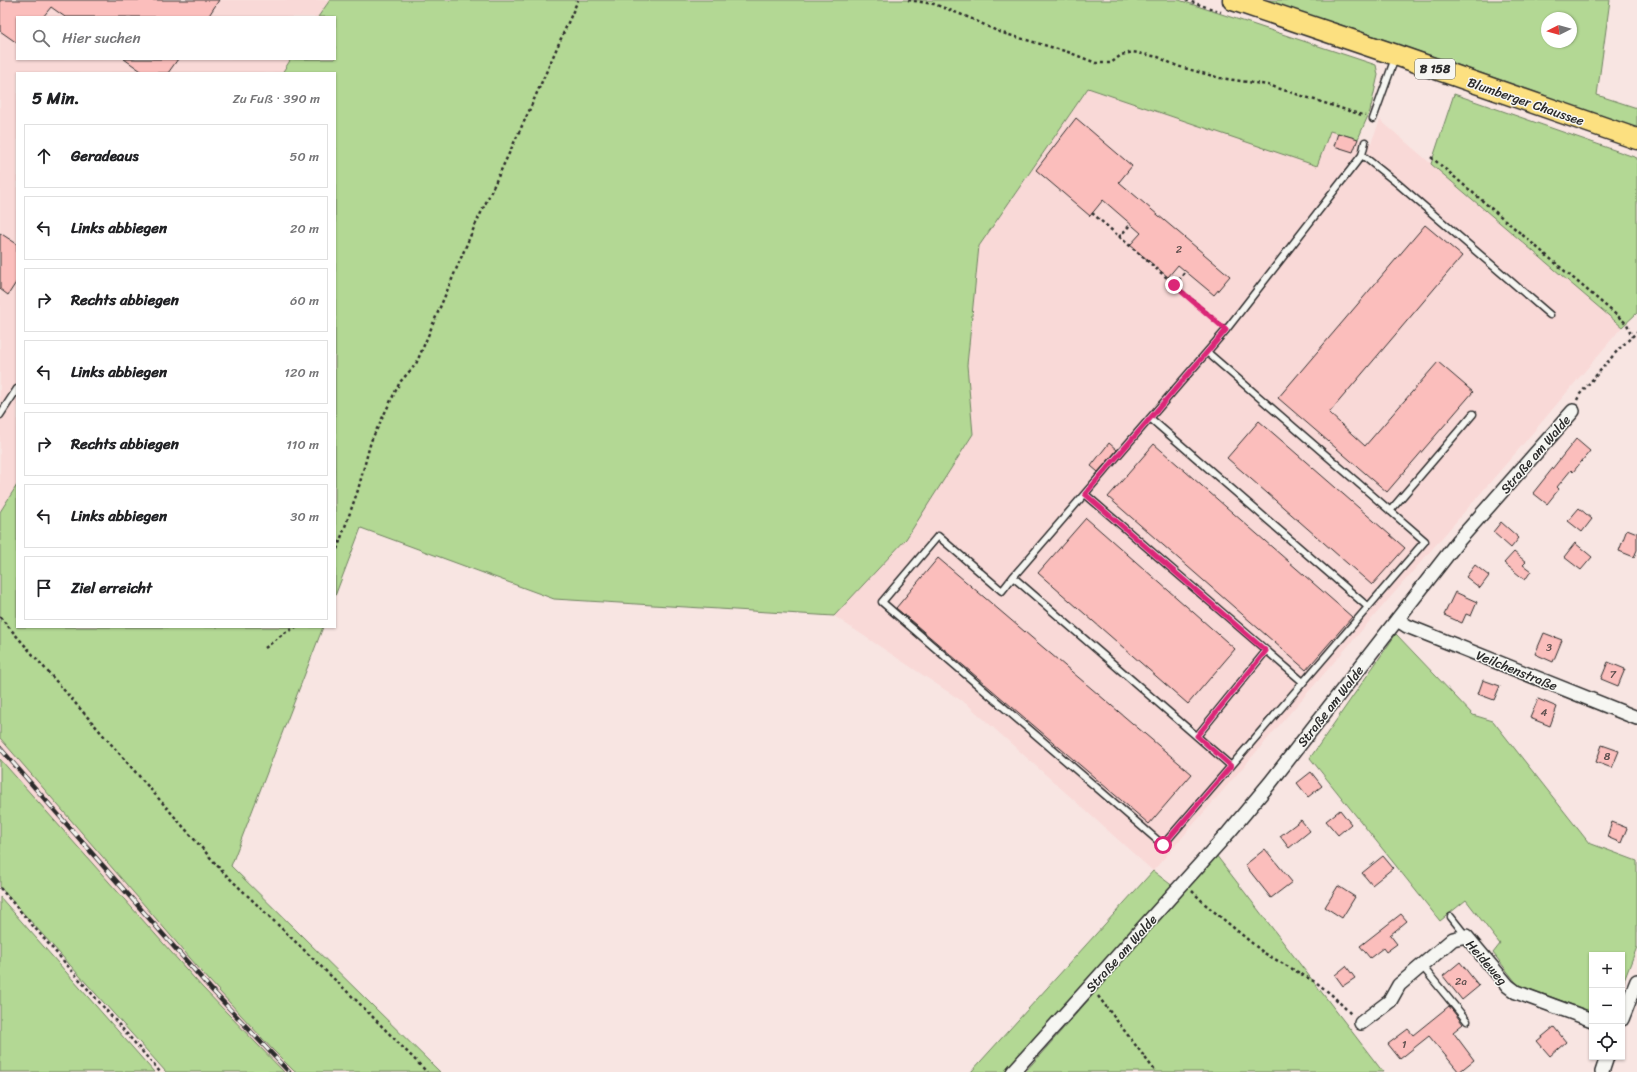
<!DOCTYPE html>
<html lang="de">
<meta charset="utf-8">
<style>
body{margin:0;font-family:Sriracha,sans-serif;background:#f2f2f2;color:#202124}
.controls{position:absolute;right:12px;bottom:12px;display:grid;overflow:hidden;border-radius:0px;box-shadow:0 1px 3px #0004}
.controls button{width:36px;height:36px;display:grid;place-items:center;padding:0;border:0;border-bottom:1px solid #e0e0e0;background:#fff;color:#202124;font:20px sans-serif}
.compass{position:absolute;left:1541px;top:12px;width:36px;height:36px;border-radius:50%;background:#fff;box-shadow:0 1px 3px #0004;rotate:264deg}
.stop{position:absolute;width:12px;height:12px;margin:-9px;border:3px solid #db2777;border-radius:50%;background:#fff}
.stop.end{background:#db2777;border-color:#fff;box-shadow:0 1px 4px #0008}
.list{margin:0;padding:0;list-style:none}
h2{display:flex;justify-content:space-between;align-items:center;height:52px;margin:0;padding:0 16px;font-size:17px}
h2 small{font-size:13px;font-weight:400;color:#757577}
.list li{display:grid;grid-template-columns:26px 1fr auto;gap:12px;align-items:center;box-sizing:border-box;height:64px;margin:0 8px 8px;padding:0 8px;border:1px solid #e0e0e0;border-radius:0px}
.list b{display:block;font-size:15px;white-space:nowrap}
.list em{font-size:13px;font-style:normal;color:#757577}
.icon{flex:none;width:22px;height:22px;fill:none;stroke:currentColor;stroke-width:2;stroke-linecap:round;stroke-linejoin:round}
.map{position:relative;flex:none;width:1637px;height:1072px;overflow:hidden}
.search{position:absolute;background:#fff;box-shadow:0 1px 3px #0004;left:16px;top:16px;width:320px;height:44px;display:flex;align-items:center;gap:10px;box-sizing:border-box;padding:0 14px;border-radius:0px;color:#757577;font-size:15px}
.panel{position:absolute;background:#fff;box-shadow:0 1px 3px #0004;left:16px;top:72px;width:320px;height:556px;border-radius:0px}
.map>svg:first-child{display:block}
</style>
<div class="map">
<svg width="1637" height="1072" viewBox="0 0 1637 1072">
<rect width="100%" height="100%" fill="#f8e5e2"/>
<filter id="ink" filterUnits="userSpaceOnUse"><feTurbulence type="fractalNoise" baseFrequency=".025" numOctaves="2"/><feDisplacementMap in="SourceGraphic" scale="8" xChannelSelector="R" yChannelSelector="G"/><feConvolveMatrix kernelMatrix="1 2 1 2 8 2 1 2 1" color-interpolation-filters="sRGB"/></filter>
<g filter="url(#ink)">
<path fill="#f9d9d7" d="M 0,0 L 330,0 L 319,17 L 17,17 L 17,59 L 292,59 L 283,73 L 17,73 L 17,485 L 0,512 Z
M 1088,88 L 1317,165 L 1330,131 L 1371,143 L 1380,120 L 1622,327 L 1519,449 L 1153,871 L 968,705 L 834,616 L 906,539 L 973,434 L 967,365 L 979,246 Z
M 0,662 L 335,1072 L 245,1072 L 0,812 Z"/>
<path fill="#b3d894" stroke="#6f8260" fill-rule="evenodd" d="M 330,0 L 1179,0 L 1376,65 L 1378,75 L 1370,111 L 1358,139 L 1330,131 L 1317,166 L 1088,88 L 979,246 L 967,365 L 973,434 L 906,539 L 834,616 L 554,599 L 361,528 L 335,596 L 335,73 L 282,73 L 291,59 L 335,59 L 335,17 L 318,17 Z
M 1253,0 L 1610,0 L 1597,95 L 1637,108 L 1637,130 L 1584,112 L 1539,93 L 1339,24 ZM 1547,18 L 1571,18 L 1571,42 L 1547,42 Z
M 1454,94 L 1637,158 L 1637,313 L 1622,327 L 1431,164 Z
M 17,485 L 17,627 L 323,627 L 231,866 L 440,1072 L 295,1072 L 272,1049 L 209,980 L 0,738 L 0,512 Z
M 1396,634 L 1473,715 L 1493,721 L 1589,843 L 1637,861 L 1637,947 L 1622,986 L 1622,955 L 1592,955 L 1592,1012 L 1518,985 L 1493,953 L 1500,944 L 1466,900 L 1440,921 L 1310,758 Z
M 0,759 L 202,987 L 284,1072 L 166,1072 L 0,887 Z
M 1216,855 L 1383,1072 L 1025,1072 Z
M 1153,871 L 1174,887 L 1010,1072 L 971,1072 Z
M 0,897 L 154,1072 L 0,1072 Z"/>
<path fill="#fbbebc" stroke="#2b2b2b" d="M 0,0 L 219,0 L 208,17 L 65,17 L 51,7 L 43,17 L 17,17 L 17,43 L 0,31 Z
M 124,59 L 178,59 L 168,73 L 144,73 Z
M 1076,118 L 1132,166 L 1119,182 L 1230,276 L 1214,295 L 1178,265 L 1168,277 L 1130,245 L 1141,233 L 1103,200 L 1090,216 L 1036,170 Z
M 1338,133 L 1358,139 L 1353,152 L 1334,146 Z
M 1425,225 L 1462,256 L 1329,413 L 1365,446 L 1438,362 L 1473,392 L 1387,492 L 1278,398 Z
M 0,233 L 17,244 L 17,281 L 8,295 L 0,289 Z
M 1259,421 L 1405,548 L 1372,585 L 1227,458 Z
M 1576,439 L 1590,451 L 1573,472 L 1571,470 L 1557,487 L 1559,489 L 1547,504 L 1533,493 Z
M 1109,443 L 1117,450 L 1098,472 L 1091,466 Z
M 1154,444 L 1352,617 L 1306,670 L 1108,497 Z
M 1579,508 L 1592,519 L 1582,532 L 1568,521 Z
M 1086,518 L 1235,649 L 1188,704 L 1038,573 Z
M 1501,522 L 1519,538 L 1511,548 L 1493,532 Z
M 1627,529 L 1637,533 L 1637,550 L 1634,557 L 1619,551 Z
M 1575,543 L 1592,557 L 1581,570 L 1564,557 Z
M 1514,552 L 1526,562 L 1523,565 L 1531,571 L 1525,580 L 1504,563 Z
M 938,558 L 1192,774 L 1149,824 L 896,608 Z
M 1475,565 L 1489,576 L 1480,588 L 1466,577 Z
M 1455,592 L 1477,602 L 1471,616 L 1466,614 L 1462,623 L 1444,615 Z
M 1544,633 L 1562,640 L 1553,662 L 1535,654 Z
M 1608,662 L 1625,669 L 1618,686 L 1601,679 Z
M 1483,680 L 1500,686 L 1494,700 L 1478,694 Z
M 1538,699 L 1557,707 L 1550,726 L 1530,718 Z
M 1602,745 L 1619,751 L 1612,768 L 1596,762 Z
M 1311,772 L 1322,786 L 1308,797 L 1297,783 Z
M 1340,810 L 1351,824 L 1338,835 L 1326,821 Z
M 1301,820 L 1310,831 L 1289,848 L 1280,836 Z
M 1612,822 L 1627,828 L 1621,843 L 1607,837 Z
M 1265,849 L 1292,882 L 1271,898 L 1245,865 Z
M 1383,856 L 1393,868 L 1372,885 L 1362,873 Z
M 1338,886 L 1355,897 L 1342,918 L 1325,907 Z
M 1401,914 L 1407,921 L 1390,935 L 1397,944 L 1386,952 L 1383,948 L 1370,958 L 1360,946 Z
M 1460,962 L 1479,986 L 1462,1000 L 1443,976 Z
M 1346,966 L 1355,978 L 1343,986 L 1335,975 Z
M 1449,1006 L 1463,1024 L 1453,1032 L 1474,1060 L 1459,1072 L 1429,1036 L 1400,1059 L 1388,1044 L 1408,1029 L 1413,1035 Z
M 1554,1027 L 1566,1042 L 1550,1056 L 1537,1041 Z"/>
<g fill="none" stroke-linecap="round" stroke-linejoin="round">
<defs>
<path id="lane" d="M 1373,119 L 1395,58
M 1362,155 L 1397,183 L 1550,315
M 0,415 L 17,389
M 1150,418 L 1368,607
M 1085,494 L 1303,682
M 1390,511 L 1473,414
M 1013,577 L 1002,591 L 938,536 L 882,602 L 1163,845 L 1425,541 L 1207,352
M 1197,736 L 1266,651
M 1231,766 L 1013,577 L 1226,330 L 1362,155 L 1365,142
M 1451,917 L 1466,936
M 1422,966 L 1467,1021"/>
<path id="street" d="M 1398,620 L 1407,626 L 1637,718
M 1622,1019 L 1637,981
M 1361,1023 L 1390,1001 L 1399,985 L 1453,939 L 1466,936 L 1508,986 L 1516,992 L 1592,1020
M 1013,1072 L 1229,832 L 1270,783 L 1459,540 L 1573,411
M 1602,1072 L 1607,1057"/>
<path id="primary" d="M 1233,0 L 1396,55 L 1637,139"/>
</defs>
<use href="#lane" stroke="#2b2b2b" stroke-width="9"/>
<use href="#street" stroke="#2b2b2b" stroke-width="16"/>
<use href="#primary" stroke="#2b2b2b" stroke-width="23"/>
<path stroke="#2b2b2b" stroke-width="2.5" stroke-dasharray="3 3" stroke-linecap="butt" d="M 908,0 L 934,4 L 970,18 L 999,32 L 1068,52 L 1096,63 L 1111,63 L 1121,55 L 1133,52 L 1158,57 L 1177,66 L 1220,78 L 1268,85 L 1365,116
M 1186,0 L 1221,12
M 1431,157 L 1627,324 L 1632,337
M 1092,213 L 1220,324
M 1119,237 L 1131,224
M 1175,285 L 1186,271
M 1577,400 L 1580,394 L 1618,350 L 1637,332
M 335,555 L 358,490 L 371,441 L 400,382 L 416,364 L 472,232 L 529,111 L 578,0
M 0,617 L 222,871 L 359,1003 L 427,1072
M 265,648 L 283,634 L 296,627
M 0,888 L 160,1072
M 1192,891 L 1205,904 L 1264,953 L 1317,983 L 1332,995 L 1352,1015
M 1098,996 L 1156,1072"/>
<use href="#lane" stroke="#f6f6f2" stroke-width="6"/>
<use href="#street" stroke="#f6f6f2" stroke-width="13"/>
<use href="#primary" stroke="#fce080" stroke-width="20"/>
<defs>
<path id="rail" d="M 0,748 L 210,988 L 289,1072"/>
</defs>
<use href="#rail" stroke="#2b2b2b" stroke-width="4.5"/>
<use href="#rail" stroke="#f6f6f2" stroke-width="3" stroke-dasharray="9" stroke-linecap="butt"/>
</g>
</g>
<g fill="none" stroke-linecap="round" stroke-linejoin="round" filter="url(#ink)">
<path stroke="#db2777" stroke-width="5" d="M 1163,845 L 1231,766 L 1197,736 L 1266,651 L 1085,494 L 1226,330 L 1174,285"/>
</g>
<g text-anchor="middle" stroke-width="3" stroke-linejoin="round" paint-order="stroke">
<g font-size="11" fill="#5f504f">
<text x="1179" y="253">2</text>
<text x="1549" y="651">3</text>
<text x="1613" y="678">7</text>
<text x="1544" y="716">4</text>
<text x="1607" y="760">8</text>
<text x="1461" y="985">2a</text>
<text x="1404" y="1048">1</text>
</g>
<rect fill="#f6f6f2" stroke="#686867" stroke-width="1" x="1415" y="59" width="40" height="20" rx="3"/>
<g font-size="12" font-weight="bold" fill="#2b2b2b">
<text x="1435" y="73">B 158</text>
</g>
<g font-size="13" fill="#2b2b2b" stroke="#f6f6f2">
<text transform="translate(1526 101) rotate(19)" y="5">Blumberger Chaussee</text>
<text transform="translate(1535 454) rotate(-49)" y="5">Straße am Walde</text>
<text transform="translate(1517 670) rotate(22)" y="5">Veilchenstraße</text>
<text transform="translate(1330 706) rotate(-52)" y="5">Straße am Walde</text>
<text transform="translate(1121 953) rotate(-48)" y="5">Straße am Walde</text>
<text transform="translate(1487 962) rotate(49)" y="5">Heideweg</text>
</g>
</g>
</svg>
<div class="controls">
<button>+</button>
<button>−</button>
<button><svg class="icon" aria-label="locate" viewBox="0 0 24 24"><circle cx="12" cy="12" r="6"/><path d="M12 2v4M12 18v4M2 12h4M18 12h4"/></svg></button>
</div>
<svg class="compass" viewBox="-18 -18 36 36"><path d="M0-13l5 13h-10z" fill="#e53935"/><path d="M0 13l5-13h-10z" fill="#757577"/></svg>
<div class="stop" style="left:1163px;top:845px"></div>
<div class="stop end" style="left:1174px;top:285px"></div>
<div class="search"><svg class="icon" aria-label="search" viewBox="0 0 24 24"><circle cx="10" cy="10" r="6"/><path d="M15 15l6 6"/></svg>Hier suchen</div>
<section class="panel">
<h2>5 Min.<small>Zu Fuß · 390 m</small></h2>
<ul class="list">
<li><svg class="icon" aria-label="ahead" viewBox="0 0 24 24"><path d="M12 20V5M6 11l6-6 6 6"/></svg><div><b>Geradeaus</b></div><em>50 m</em></li>
<li><svg class="icon" aria-label="left" viewBox="0 0 24 24"><path d="M17 20v-9H6M10 6l-5 5 5 5"/></svg><div><b>Links abbiegen</b></div><em>20 m</em></li>
<li><svg class="icon" aria-label="right" viewBox="0 0 24 24"><path d="M7 20v-9h11M14 6l5 5-5 5"/></svg><div><b>Rechts abbiegen</b></div><em>60 m</em></li>
<li><svg class="icon" aria-label="left" viewBox="0 0 24 24"><path d="M17 20v-9H6M10 6l-5 5 5 5"/></svg><div><b>Links abbiegen</b></div><em>120 m</em></li>
<li><svg class="icon" aria-label="right" viewBox="0 0 24 24"><path d="M7 20v-9h11M14 6l5 5-5 5"/></svg><div><b>Rechts abbiegen</b></div><em>110 m</em></li>
<li><svg class="icon" aria-label="left" viewBox="0 0 24 24"><path d="M17 20v-9H6M10 6l-5 5 5 5"/></svg><div><b>Links abbiegen</b></div><em>30 m</em></li>
<li><svg class="icon" aria-label="arrive" viewBox="0 0 24 24"><path d="M6 21V4h12l-3 4 3 4H6"/></svg><div><b>Ziel erreicht</b></div></li>
</ul>
</section>
</div>
